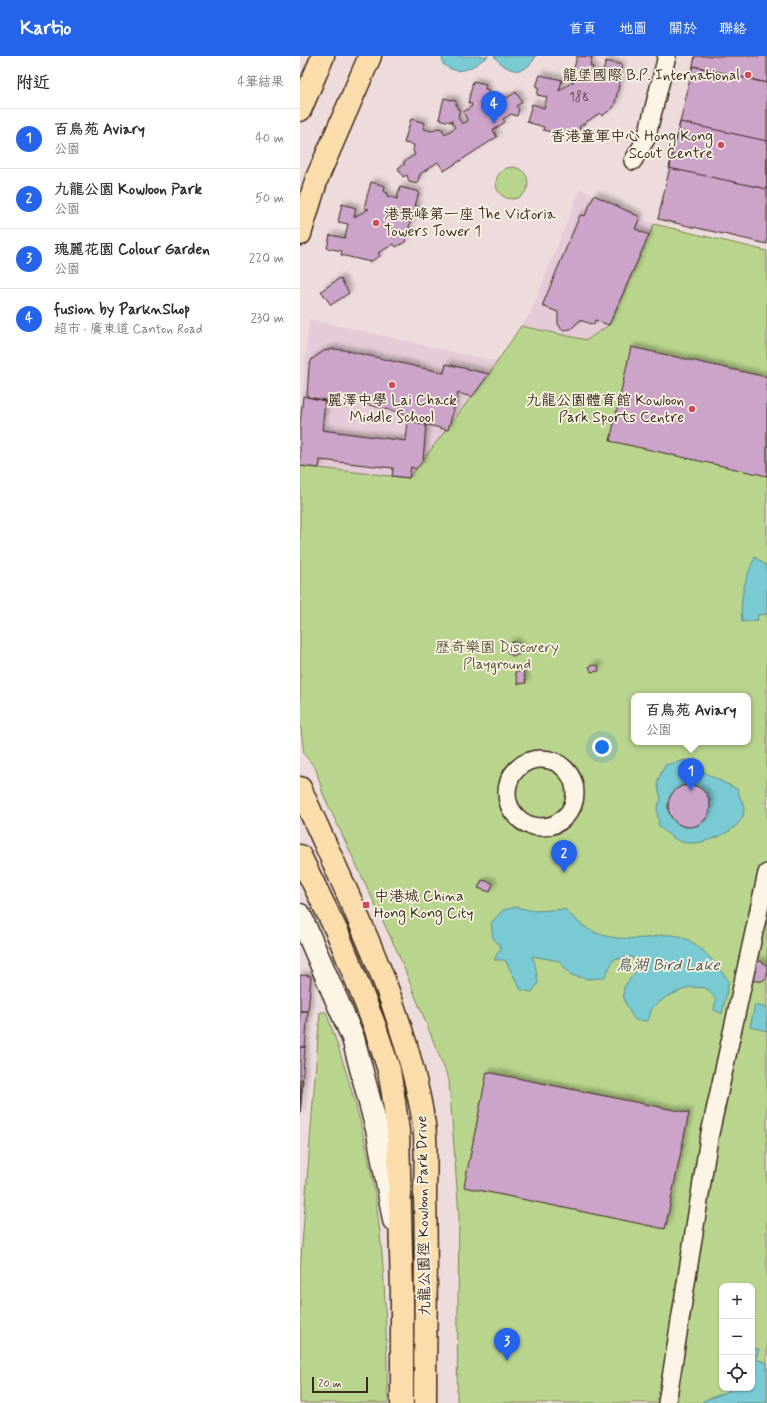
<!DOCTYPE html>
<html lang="zh-TW">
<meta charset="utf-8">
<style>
body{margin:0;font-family:Mynerve,"LXGW WenKai TC",sans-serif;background:#f2f2f3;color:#2b2b33}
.controls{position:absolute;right:12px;bottom:12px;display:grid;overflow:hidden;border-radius:8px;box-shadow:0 1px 3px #0004}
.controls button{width:36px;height:36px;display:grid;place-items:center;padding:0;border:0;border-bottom:1px solid #e1e1e2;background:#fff;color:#2b2b33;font:20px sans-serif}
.scale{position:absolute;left:12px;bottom:10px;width:56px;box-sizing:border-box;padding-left:4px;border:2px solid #3b2a1e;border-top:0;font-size:11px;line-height:14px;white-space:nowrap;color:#3b2a1e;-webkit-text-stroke:3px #fcf5e5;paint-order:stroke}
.you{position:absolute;left:302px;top:691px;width:14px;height:14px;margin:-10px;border:3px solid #fff;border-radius:50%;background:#1a73e8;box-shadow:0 0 0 6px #1a73e833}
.badge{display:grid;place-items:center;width:26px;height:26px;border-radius:50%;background:#2563eb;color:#fff;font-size:13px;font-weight:700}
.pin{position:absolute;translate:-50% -33px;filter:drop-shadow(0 1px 2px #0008)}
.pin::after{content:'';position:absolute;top:21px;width:14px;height:12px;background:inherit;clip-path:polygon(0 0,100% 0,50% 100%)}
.popup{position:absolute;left:331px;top:637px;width:120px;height:52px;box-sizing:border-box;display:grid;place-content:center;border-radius:8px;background:#fff;filter:drop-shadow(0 1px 3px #0005);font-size:13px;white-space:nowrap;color:#7c7c81}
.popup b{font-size:15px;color:#2b2b33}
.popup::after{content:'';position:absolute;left:50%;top:100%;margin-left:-8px;border:8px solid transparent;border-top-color:#fff}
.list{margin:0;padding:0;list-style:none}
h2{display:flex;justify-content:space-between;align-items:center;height:52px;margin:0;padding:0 16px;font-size:17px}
h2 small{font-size:13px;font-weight:400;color:#7c7c81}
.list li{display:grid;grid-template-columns:26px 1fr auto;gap:12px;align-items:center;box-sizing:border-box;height:60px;padding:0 16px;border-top:1px solid #e1e1e2}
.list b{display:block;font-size:15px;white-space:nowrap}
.list p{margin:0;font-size:13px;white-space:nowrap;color:#7c7c81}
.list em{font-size:13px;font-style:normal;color:#7c7c81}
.icon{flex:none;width:22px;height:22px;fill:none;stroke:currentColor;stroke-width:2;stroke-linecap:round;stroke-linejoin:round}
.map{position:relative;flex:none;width:467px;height:1347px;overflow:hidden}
header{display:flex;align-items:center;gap:24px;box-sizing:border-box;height:56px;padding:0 20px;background:#2563eb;color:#fff}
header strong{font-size:19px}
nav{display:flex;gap:22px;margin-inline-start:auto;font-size:14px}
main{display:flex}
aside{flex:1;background:#fff}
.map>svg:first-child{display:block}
</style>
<header>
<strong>Kartio</strong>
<nav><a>首頁</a><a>地圖</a><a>關於</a><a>聯絡</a></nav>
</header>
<main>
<aside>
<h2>附近<small>4筆結果</small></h2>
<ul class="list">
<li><span class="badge">1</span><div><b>百鳥苑 Aviary</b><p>公園</p></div><em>40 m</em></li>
<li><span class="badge">2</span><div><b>九龍公園 Kowloon Park</b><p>公園</p></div><em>50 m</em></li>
<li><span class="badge">3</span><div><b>瑰麗花園 Colour Garden</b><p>公園</p></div><em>220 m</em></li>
<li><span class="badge">4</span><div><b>fusion by ParknShop</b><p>超市 · 廣東道 Canton Road</p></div><em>230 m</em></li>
</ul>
</aside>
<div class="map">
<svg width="467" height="1347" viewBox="0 0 467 1347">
<defs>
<filter id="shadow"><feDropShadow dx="3.5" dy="-3.5" stdDeviation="2" flood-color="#0004"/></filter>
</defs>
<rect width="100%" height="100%" fill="#eedcdd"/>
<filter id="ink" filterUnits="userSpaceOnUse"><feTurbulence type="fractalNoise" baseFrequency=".025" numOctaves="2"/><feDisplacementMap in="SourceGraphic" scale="8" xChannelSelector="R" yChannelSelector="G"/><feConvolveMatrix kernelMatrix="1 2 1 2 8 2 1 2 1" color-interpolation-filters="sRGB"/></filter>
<g filter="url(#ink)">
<path fill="#e4cbd7" d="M 280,133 L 354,168 L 309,269 L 287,284 L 221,270 L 230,258 Z
M 9,263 L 198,306 L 148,374 L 109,422 L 0,410 L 0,368 Z"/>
<path fill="#b9d58d" stroke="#7a8056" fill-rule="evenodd" d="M196 127a16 16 0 1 1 32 0a16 16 0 1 1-32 0Z
M 354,168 L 467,195 L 467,1347 L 157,1347 L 159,1160 L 149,1024 L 98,897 L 23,738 L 16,713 L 4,698 L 0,665 L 0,410 L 109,422 L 189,318 L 221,270 L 287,284 L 309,269 ZM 334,640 L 448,640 L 448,686 L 334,686 ZM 422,1230 L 452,1230 L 452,1332 L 422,1332 Z
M 20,956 L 26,956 C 49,1020 68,1085 77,1153 C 86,1217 86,1282 88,1347 L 0,1347 L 0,1215 Z"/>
<path fill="#7acad3" stroke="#618a8b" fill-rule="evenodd" d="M 142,0 L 188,0 C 173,11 160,22 143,8 Z
M 194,0 L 236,0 C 225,21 207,17 194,0 Z
M 455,501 L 467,510 L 467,558 L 457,559 L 458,564 L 442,566 C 439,543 445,522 455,501 Z
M 386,704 L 409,719 L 437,733 C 439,739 444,748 444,754 C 444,774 407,788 390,787 C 377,787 368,779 359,770 L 357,752 L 361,743 L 357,726 L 365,709 ZM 387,730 C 406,731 414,747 405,764 C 376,788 351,739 387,730 Z
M 216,851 L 234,855 L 265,853 C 290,881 310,884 346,882 C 354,881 363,878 371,879 C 396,880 415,907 429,925 L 422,958 L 414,954 L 416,943 L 406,932 L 390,931 L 366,941 L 352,952 L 348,965 L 335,964 C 327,952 317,936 329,924 C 334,918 336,916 339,908 L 332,901 L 314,903 L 304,922 L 288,923 L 271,919 L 259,905 L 232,900 L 235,908 L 238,927 L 232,936 L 221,934 L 205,904 L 194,904 L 201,891 L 193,882 L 191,867 L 203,854 Z
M 455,949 L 467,952 L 467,975 L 450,971 Z
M 452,1292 L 459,1293 L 456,1303 L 467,1307 L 467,1347 L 403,1347 L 403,1345 L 429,1335 L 430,1332 L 452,1332 Z"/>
<path fill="#cca3c9" stroke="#3b2a1e" filter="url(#shadow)" d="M 277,0 L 292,1 L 290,10 L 293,11 L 292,17 L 302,19 L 306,5 L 322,9 L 318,23 L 320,24 L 314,51 L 302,60 L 300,57 L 279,71 L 281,74 L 270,81 L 243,74 L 244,71 L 227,66 L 232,48 L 244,52 L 247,41 L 237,39 L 239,31 L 236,31 L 240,19 L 262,24 L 259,35 L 274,25 L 271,25 Z
M 395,0 L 467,0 L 467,27 L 393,10 Z
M 393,10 L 467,27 L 467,188 L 358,163 Z
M 173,25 L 186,28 L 185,33 L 189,34 L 187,41 L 194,43 L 196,45 L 205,40 L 207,42 L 216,36 L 222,46 L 216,50 L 219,53 L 217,60 L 211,58 L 203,63 L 205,66 L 193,74 L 197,81 L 144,115 L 138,106 L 120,118 L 117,128 L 109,126 L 107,119 L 103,121 L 98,112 L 105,108 L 103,106 L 115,99 L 113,94 L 114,89 L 104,87 L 111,63 L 125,67 L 123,73 L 132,75 L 137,72 L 142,73 L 145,78 L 155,72 L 151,64 L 150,66 L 139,63 L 144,42 L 156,45 L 156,49 L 158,49 L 157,53 L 160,53 L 158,61 L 162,68 L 168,65 L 163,56 L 171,51 L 172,48 L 168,47 Z
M 380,66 L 467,85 L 467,133 L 369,112 Z
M 71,126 L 85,130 L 84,136 L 88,137 L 87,140 L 97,143 L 100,131 L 119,136 L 115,150 L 118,150 L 115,161 L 112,161 L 105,186 L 96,191 L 94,188 L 78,197 L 80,200 L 70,206 L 41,199 L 42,195 L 27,192 L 30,179 L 45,182 L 48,168 L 38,166 L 42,148 L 56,152 L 54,161 L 69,153 L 64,152 Z
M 294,139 L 340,161 L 335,173 L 349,179 L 309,269 L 295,264 L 294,269 L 280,264 L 271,273 L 262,274 L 258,268 L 258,256 L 242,250 L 280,159 L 285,160 Z
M 40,222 L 49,237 L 31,249 L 21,235 Z
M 331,291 L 467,321 L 467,420 L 310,385 Z
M 33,293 L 44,294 L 144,317 L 146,308 L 189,318 L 172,341 L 158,337 L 148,374 L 108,364 L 109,359 L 31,339 L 29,346 L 7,341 L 9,310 L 12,303 L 24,295 Z
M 3,340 L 25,344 L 22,374 L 106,385 L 108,364 L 126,369 L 123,405 L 116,413 L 111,411 L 109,422 L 92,420 L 93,412 L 20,404 L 19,412 L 0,410 L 0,368 Z
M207 593a7 7 0 1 1 14 0a7 7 0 1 1-14 0Z
M 298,609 L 299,615 L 291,616 L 289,610 Z
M 223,615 L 226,627 L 218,628 L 215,616 Z
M368 750a21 21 0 1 1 42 0a21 21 0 1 1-42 0Z
M 182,824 L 193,827 L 190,836 L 178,832 Z
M 461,905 L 467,910 L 467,921 L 462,925 L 455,925 L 452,923 L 454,906 Z
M 0,919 L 11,920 L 8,955 L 0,955 Z
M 0,955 L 8,955 L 5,991 L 0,991 Z
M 0,991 L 5,991 L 0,1058 Z
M 187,1016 L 389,1057 L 365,1173 L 164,1131 Z
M 0,1024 L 3,1024 L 0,1058 Z"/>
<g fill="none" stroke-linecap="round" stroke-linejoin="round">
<defs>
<path id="street" d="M 333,105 L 346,83 L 367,0
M207 737a34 34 0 1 1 68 0a34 34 0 1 1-68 0Z
M 367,1347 L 409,1082 L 467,817"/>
<path id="secondary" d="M 0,859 L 53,982 L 78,1077 L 94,1164"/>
<path id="primary" d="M 0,54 L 23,0
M 0,178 L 17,122 L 70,0
M 0,732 C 48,841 105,949 124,1068 C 127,1092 125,1118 125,1142 C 127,1210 125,1279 125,1347
M 0,800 L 38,878 L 74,968 L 89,1014 L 93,1038 L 98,1075 L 102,1236 L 102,1347"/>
</defs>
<use href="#street" stroke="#3b2a1e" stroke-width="20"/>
<use href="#secondary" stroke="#3b2a1e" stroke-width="25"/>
<use href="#primary" stroke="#3b2a1e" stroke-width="25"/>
<use href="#street" stroke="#fcf5e5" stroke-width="17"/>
<use href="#secondary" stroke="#fcf5e5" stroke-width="22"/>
<use href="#primary" stroke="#faddab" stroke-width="22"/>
</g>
</g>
<g fill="#d1495b" stroke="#fcf5e5" stroke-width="1.5">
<circle cx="448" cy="19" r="4"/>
<circle cx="421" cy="89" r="4"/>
<circle cx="76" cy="167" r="4"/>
<circle cx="92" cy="329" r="4"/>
<circle cx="392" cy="353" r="4"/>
<rect x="62" y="845" width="8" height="8" rx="2"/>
</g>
<g text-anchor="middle" stroke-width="3.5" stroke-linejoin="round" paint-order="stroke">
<g font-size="13" fill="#5f4849">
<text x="279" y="45">188</text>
</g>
<g font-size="15" fill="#3b2a1e" stroke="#fcf5e5" text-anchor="end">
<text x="440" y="24">龍堡國際 B.P. International</text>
<text x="413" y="85">香港童軍中心 Hong Kong<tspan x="413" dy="17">Scout Centre</tspan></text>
<text x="84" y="163" text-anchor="start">港景峰第一座 The Victoria<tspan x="84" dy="17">Towers Tower 1</tspan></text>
<text x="92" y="349" text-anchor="middle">麗澤中學 Lai Chack<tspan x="92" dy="17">Middle School</tspan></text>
<text x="384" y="349">九龍公園體育館 Kowloon<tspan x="384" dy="17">Park Sports Centre</tspan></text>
<text x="74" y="845" text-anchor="start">中港城 China<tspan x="74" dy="17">Hong Kong City</tspan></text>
</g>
<g font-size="15" fill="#5a553a" stroke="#fcf5e5">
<text x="197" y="596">歷奇樂園 Discovery<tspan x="197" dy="17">Playground</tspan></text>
</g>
<g font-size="15" fill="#3b2a1e" stroke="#fcf5e5">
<text transform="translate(123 1160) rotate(-91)" y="5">九龍公園徑 Kowloon Park Drive</text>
</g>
<g font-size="16" font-style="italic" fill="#4e5a54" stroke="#fcf5e5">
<text x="368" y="914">鳥湖 Bird Lake</text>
</g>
</g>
</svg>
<div class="controls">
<button>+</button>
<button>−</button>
<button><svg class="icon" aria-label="locate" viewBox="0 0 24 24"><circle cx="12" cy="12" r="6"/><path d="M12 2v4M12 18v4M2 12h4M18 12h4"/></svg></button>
</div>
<div class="scale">20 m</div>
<div class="you"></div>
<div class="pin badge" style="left:391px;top:735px">1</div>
<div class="popup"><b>百鳥苑 Aviary</b>公園</div>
<div class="pin badge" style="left:264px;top:817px">2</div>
<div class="pin badge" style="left:207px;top:1305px">3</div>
<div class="pin badge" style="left:194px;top:68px">4</div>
</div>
</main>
